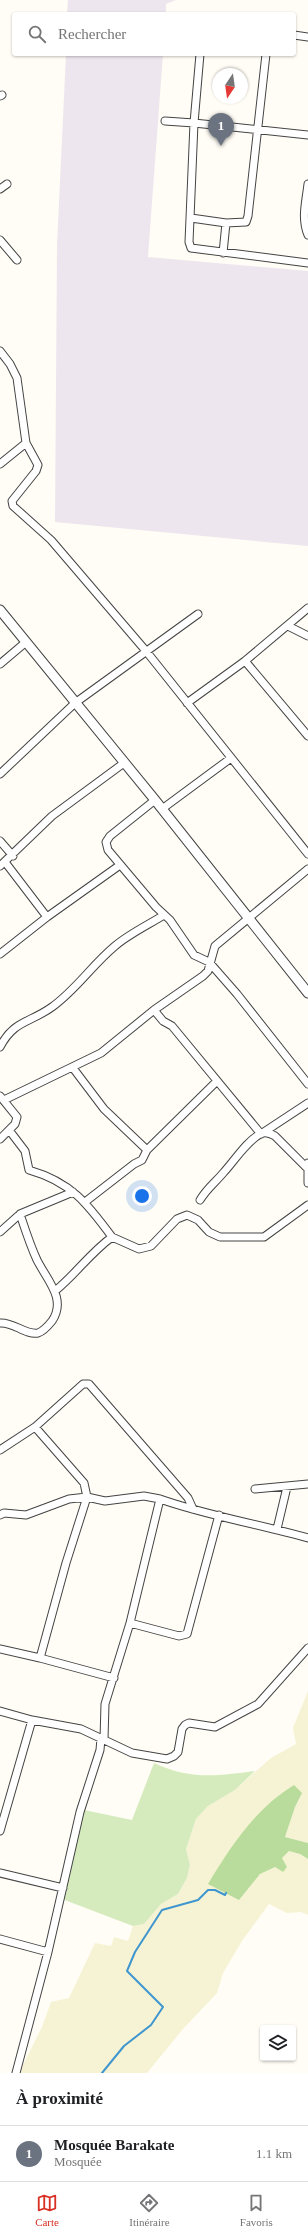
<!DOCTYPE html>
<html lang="fr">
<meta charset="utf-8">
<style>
body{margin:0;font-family:"Times New Roman",serif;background:#f6f6f6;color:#202124}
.controls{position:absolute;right:12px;bottom:12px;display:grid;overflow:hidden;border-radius:4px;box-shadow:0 1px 3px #0004}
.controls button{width:36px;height:36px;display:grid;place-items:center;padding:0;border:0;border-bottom:1px solid #e0e0e0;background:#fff;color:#202124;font:20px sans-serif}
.compass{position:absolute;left:212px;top:68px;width:36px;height:36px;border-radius:50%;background:#fff;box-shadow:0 1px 3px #0004;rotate:193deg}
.you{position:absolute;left:142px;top:1196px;width:14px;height:14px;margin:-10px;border:3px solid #fff;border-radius:50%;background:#1a73e8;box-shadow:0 0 0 6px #1a73e833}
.badge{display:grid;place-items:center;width:26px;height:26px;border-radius:50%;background:#d93025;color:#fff;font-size:13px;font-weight:700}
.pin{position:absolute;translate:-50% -33px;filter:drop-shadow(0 1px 2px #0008)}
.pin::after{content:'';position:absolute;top:21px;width:14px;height:12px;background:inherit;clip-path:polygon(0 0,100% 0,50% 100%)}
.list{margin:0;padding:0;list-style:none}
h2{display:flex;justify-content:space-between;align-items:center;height:52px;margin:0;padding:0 16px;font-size:17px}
h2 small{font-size:13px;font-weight:400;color:#757577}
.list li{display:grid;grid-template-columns:26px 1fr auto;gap:12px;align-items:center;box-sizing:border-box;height:56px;padding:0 16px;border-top:1px solid #e0e0e0}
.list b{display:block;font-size:15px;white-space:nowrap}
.list p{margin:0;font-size:13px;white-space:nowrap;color:#757577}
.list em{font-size:13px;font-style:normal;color:#757577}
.icon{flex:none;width:22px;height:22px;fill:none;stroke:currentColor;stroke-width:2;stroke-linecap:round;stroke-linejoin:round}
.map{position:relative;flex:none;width:308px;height:2073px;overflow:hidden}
.search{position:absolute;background:#fff;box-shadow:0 1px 3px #0004;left:12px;right:12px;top:12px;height:44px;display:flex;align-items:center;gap:10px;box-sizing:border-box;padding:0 14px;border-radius:4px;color:#757577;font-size:15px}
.sheet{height:108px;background:#fff}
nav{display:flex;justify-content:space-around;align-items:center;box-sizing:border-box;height:56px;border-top:1px solid #e0e0e0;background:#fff;font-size:11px;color:#757577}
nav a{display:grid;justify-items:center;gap:2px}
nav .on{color:#d93025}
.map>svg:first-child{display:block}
</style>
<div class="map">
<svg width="308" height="2073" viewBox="0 0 308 2073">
<rect width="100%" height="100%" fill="#fffdf5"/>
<path fill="#eee6ef" d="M 68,0 L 176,0 L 166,4 L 166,14 L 67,14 Z
M 66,54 L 163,54 L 148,257 L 308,271 L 308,546 L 55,522 L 57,245 Z"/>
<path fill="#f6f3d4" d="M 308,1691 L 308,1843 L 285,1837 L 295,1807 L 302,1793 L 239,1900 L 260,1874 L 275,1867 L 283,1872 L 282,1858 L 289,1851 L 300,1854 L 308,1859 L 308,1915 L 301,1912 L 287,1913 L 269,1904 L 242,1941 L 223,1973 L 217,1993 L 183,2029 L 147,2073 L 19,2073 L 42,2027 L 51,2002 L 69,1998 L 95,1943 L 111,1946 L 114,1937 L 128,1941 L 133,1926 L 144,1924 L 161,1904 L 178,1894 L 187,1878 L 190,1865 L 186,1849 L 196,1819 L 208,1806 L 235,1790 L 271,1758 L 296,1744 L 293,1728 Z"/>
<path fill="#d5ebbd" d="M 154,1763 C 190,1780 217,1776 255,1771 L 235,1790 L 208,1806 L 196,1819 L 186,1849 L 190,1865 L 187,1878 L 178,1894 L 161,1904 L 144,1924 L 133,1926 L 62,1899 L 84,1810 L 132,1820 Z"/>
<path fill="#b9dc9c" d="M 294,1785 L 302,1793 L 295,1807 L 285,1837 L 308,1843 L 308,1859 L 300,1854 L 289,1851 L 282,1858 L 287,1867 L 283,1872 L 275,1867 L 260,1874 L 239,1900 L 208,1884 C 231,1846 255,1809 294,1785 Z"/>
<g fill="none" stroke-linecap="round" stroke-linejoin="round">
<path stroke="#3f96cf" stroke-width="2" d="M 102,2073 L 124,2046 L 151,2025 L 163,2007 L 127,1971 L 135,1952 L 162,1910 L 198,1900 L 208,1890 L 215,1890 L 225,1895 L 226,1893"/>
<defs>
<path id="minor" d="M 294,35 L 308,37
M 200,54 L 194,123 L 189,242 L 191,248 L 308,263
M 0,96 L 2,95
M 165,121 L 194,123 L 308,135
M 308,184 C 306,202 301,218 308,235
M 0,189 L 7,184
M 191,218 L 226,223 L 246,222 L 248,216 L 266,54
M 0,240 L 17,260
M 223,253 L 226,223
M 0,351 L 10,364 L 17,378 L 26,443 L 38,465 L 36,471 L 12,501 L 13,506 L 51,540 L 146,651 L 308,854
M 0,464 L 26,443
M 288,626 L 308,636
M 245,661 L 308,736
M 0,664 L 26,642
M 187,703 L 245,661 L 308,608
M 0,774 L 75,703 L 198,614
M 155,800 L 110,836 L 106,842 L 108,850 L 156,907 L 170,920 L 194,955 L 209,962 L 237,994 L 308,1084
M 162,809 L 231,758
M 0,841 L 13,856
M 5,862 L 47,917
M 0,866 L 52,816 L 124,763
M 0,954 L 47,917 L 120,865
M 154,1010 L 163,1021 L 172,1026 L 261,1134 L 308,1103
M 0,1047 C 14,1020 30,1023 52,1007 C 76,990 92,965 115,946 C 129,934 148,925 164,915
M 73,1068 L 104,1109 L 147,1150
M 0,1096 L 17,1117 L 15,1124 L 0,1139
M 4,1100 L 101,1053 L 154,1010 L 203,976 L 208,971 L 215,946 L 308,869
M 9,1130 L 25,1151 L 29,1170 C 71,1182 87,1203 112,1237
M 308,1163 L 308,1183
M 200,1200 C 208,1187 215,1183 224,1172 C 235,1160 246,1142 260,1134 C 265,1131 270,1133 275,1136 L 306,1167
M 85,1202 L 134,1164 L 142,1160 L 147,1150 L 217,1081
M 0,1232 L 20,1214 L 73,1192
M 55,1291 C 76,1274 90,1253 112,1237 L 139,1249 L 151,1246 L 177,1219 L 187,1215 L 198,1220 L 209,1232 L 220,1237 L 264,1237 L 308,1205
M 0,1323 C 14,1322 25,1335 38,1333 C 44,1331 48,1326 52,1321 C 67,1299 47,1280 37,1260 C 30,1245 25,1229 20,1214
M 35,1427 L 83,1384 L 89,1384 L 188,1498 L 193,1509
M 0,1450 L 35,1427 L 84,1483 L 87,1497 L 69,1499 L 26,1515 L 4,1513 L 0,1515
M 255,1489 L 308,1484
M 277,1529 L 287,1487
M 130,1623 L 179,1636 L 187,1634 L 219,1515
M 0,1649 L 40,1658 L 66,1563 L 87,1497 L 105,1501 L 144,1496 L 160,1499
M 40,1658 L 114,1678
M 0,1711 L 32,1720 L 81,1729 L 132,1753 L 167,1759 L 174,1756 L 178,1752 L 182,1729 L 185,1725 L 189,1723 L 215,1727 L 258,1704 L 308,1648
M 104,1739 L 105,1704 L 130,1623 L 160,1499 C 208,1516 259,1524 308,1538
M 0,1831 L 32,1720
M 0,1873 L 63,1888
M 0,1939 L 48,1952
M 16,2073 L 48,1952 L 80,1812 L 100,1750 L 101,1738"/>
<path id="tertiary" d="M 0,610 L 155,800 L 308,993"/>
</defs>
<use href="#minor" stroke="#444" stroke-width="9"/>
<use href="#tertiary" stroke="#444" stroke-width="11"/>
<use href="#minor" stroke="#fff" stroke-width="7"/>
<use href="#tertiary" stroke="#fff" stroke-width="9"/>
</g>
</svg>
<div class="controls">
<button><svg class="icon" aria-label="layers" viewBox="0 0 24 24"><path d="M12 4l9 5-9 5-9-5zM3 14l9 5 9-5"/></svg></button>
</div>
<svg class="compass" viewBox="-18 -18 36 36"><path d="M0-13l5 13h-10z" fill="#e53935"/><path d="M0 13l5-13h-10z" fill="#757577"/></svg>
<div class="you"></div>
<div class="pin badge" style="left:221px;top:146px;background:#6b7280">1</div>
<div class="search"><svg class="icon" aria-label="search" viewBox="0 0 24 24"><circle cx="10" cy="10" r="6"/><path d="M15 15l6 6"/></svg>Rechercher</div>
</div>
<section class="sheet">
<h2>À proximité<small></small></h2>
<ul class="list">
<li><span class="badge" style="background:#6b7280">1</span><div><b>Mosquée Barakate</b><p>Mosquée</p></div><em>1.1 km</em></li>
</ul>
</section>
<nav>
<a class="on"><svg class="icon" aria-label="map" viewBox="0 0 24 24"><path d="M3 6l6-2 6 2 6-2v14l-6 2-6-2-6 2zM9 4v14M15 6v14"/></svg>Carte</a>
<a><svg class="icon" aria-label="directions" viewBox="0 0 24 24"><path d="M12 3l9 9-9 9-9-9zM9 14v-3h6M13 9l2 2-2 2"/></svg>Itinéraire</a>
<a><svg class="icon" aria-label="saved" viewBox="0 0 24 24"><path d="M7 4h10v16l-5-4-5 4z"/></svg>Favoris</a>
</nav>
